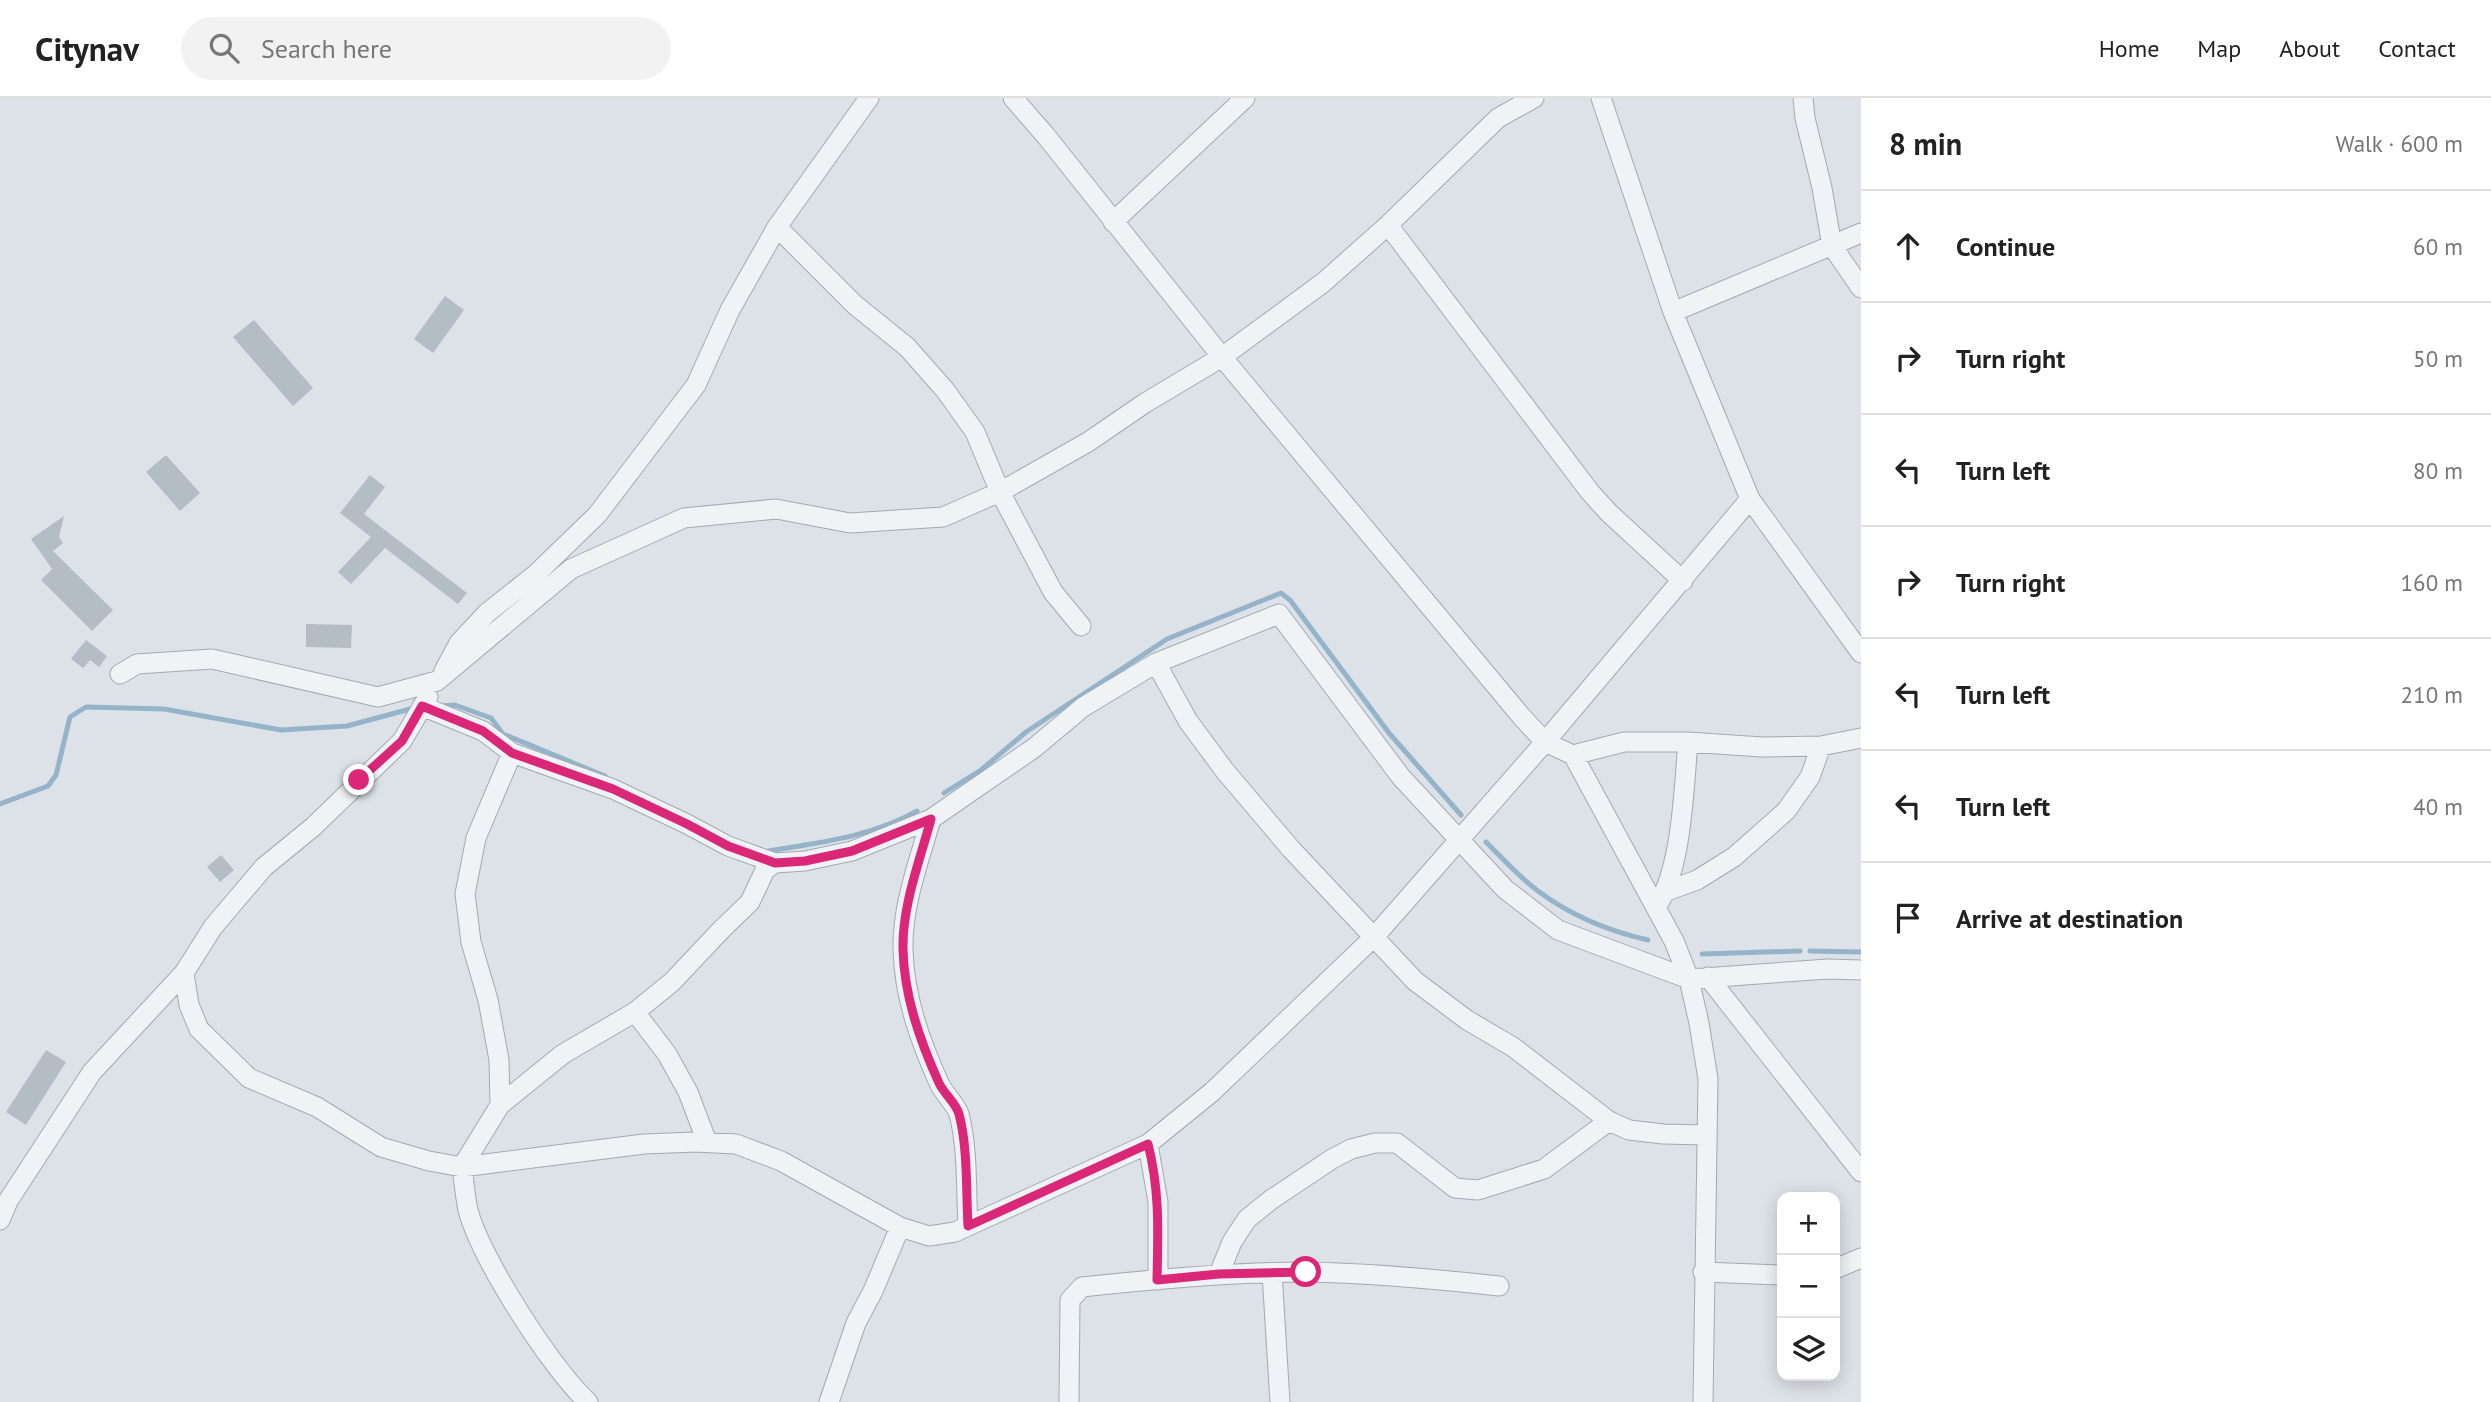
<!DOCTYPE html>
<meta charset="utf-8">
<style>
body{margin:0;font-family:"PT Sans",sans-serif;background:#f2f2f2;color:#222}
.controls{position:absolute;right:21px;bottom:21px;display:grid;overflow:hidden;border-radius:14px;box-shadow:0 4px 18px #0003}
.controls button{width:63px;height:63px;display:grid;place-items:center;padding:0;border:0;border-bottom:2px solid #e0e0e0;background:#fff;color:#222;font:35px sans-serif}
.stop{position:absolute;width:21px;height:21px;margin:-16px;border:5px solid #db2777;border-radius:50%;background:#fff}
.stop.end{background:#db2777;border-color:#fff;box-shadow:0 2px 7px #0008}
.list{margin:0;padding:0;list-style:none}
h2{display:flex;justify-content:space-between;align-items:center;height:91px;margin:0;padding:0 28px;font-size:30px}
h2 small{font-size:23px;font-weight:400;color:#767676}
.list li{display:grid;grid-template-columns:46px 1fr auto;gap:21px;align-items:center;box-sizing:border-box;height:112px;padding:0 28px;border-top:2px solid #e0e0e0}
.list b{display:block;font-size:26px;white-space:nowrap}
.list em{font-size:23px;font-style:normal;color:#767676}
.icon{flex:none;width:38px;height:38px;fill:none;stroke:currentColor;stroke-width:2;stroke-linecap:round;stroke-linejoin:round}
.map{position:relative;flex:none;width:1861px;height:1304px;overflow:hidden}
header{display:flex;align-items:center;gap:42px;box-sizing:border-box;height:98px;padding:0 35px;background:#fff;border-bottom:2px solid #e0e0e0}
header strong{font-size:33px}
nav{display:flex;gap:38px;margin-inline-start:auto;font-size:24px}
.search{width:490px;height:63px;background:#f2f2f2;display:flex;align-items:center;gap:18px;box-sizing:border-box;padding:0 24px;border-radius:38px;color:#767676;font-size:26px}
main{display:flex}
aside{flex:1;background:#fff}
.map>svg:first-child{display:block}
</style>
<header>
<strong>Citynav</strong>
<div class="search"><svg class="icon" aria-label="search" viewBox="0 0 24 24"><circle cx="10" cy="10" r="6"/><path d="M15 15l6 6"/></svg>Search here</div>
<nav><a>Home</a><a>Map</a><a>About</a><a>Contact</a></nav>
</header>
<main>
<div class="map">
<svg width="1861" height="1304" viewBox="0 0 1861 1304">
<rect width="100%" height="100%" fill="#dde2e8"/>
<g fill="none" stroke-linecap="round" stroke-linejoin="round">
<path stroke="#95b4ca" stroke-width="5" d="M 441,608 L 455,607 L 491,620 L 503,636 L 605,678
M 944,695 L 981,672 L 1026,634 L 1167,541 L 1281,495 L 1290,502 L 1389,635 L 1461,717
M 0,706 L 48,688 L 56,677 L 70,619 L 86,609 L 164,611 L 281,632 L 347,628 L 414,610
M 1486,744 C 1502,760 1519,779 1538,793 C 1570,817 1608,833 1648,842
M 762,754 C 815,745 870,740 917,713
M 1810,853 L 1861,854
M 1702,856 L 1800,853"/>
</g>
<path fill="#b4bcc5" d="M 445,198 L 464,212 L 433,255 L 414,241 Z
M 254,222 L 313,290 L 293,308 L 233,239 Z
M 166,357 L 200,395 L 180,413 L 146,374 Z
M 370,377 L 385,389 L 364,416 L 467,495 L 458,506 L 385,450 L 351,486 L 338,474 L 371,439 L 340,415 Z
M 64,418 L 59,439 L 63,445 L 53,453 L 113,512 L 92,533 L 41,482 L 52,471 L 31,441 Z
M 306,526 L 352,527 L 351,550 L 306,549 Z
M 86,542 L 107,558 L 99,569 L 90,562 L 83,570 L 71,561 Z
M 221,757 L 234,772 L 220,784 L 207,769 Z
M 46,952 L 66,964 L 26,1027 L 6,1014 Z"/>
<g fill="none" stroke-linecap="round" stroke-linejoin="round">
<defs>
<path id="minor" d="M 1013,0 L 1046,38 L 1222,259 L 1521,618 L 1545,644 L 1573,657 L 1674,843 L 1689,881 L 1699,925 L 1708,981 L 1703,1304
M 1601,0 L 1673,214 L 1750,401 L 1861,555
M 1803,0 L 1805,20 L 1822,90 L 1832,148 L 1861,190
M 1113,124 L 1245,0
M 1388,127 L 1590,394 L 1609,415 L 1683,483
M 777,129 L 855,207 L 907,249 L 945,292 L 975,334 L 1000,394 L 1053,494 L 1081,528
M 1673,214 L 1861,135
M 1156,565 L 1188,623 L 1225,673 L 1291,751 L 1415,883 L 1467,922 L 1513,949 L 1609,1023 L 1629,1032 L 1663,1036 L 1706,1037
M 444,573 L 459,545 L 487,515 L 536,476 L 597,417 L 696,287 L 730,212 L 777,129 L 869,0
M 120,576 L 137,566 L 212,561 L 378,599 L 437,583 L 571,471 L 684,420 L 776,411 L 850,425 L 943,419 L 1000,394 L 1088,344 L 1145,305 L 1222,259 L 1324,184 L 1388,127 L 1498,20 L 1534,0
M 422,608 L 483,633 L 512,655 L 613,691 L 687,726 L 728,748 L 775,765 L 805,763 L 852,753 L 931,721 L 1034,650 L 1083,609 L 1156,565 L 1279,516 L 1401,679 L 1505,791 L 1558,832 L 1689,881 L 1828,871 L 1861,872
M 1573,657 L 1624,644 L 1688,644 L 1762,649 L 1821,648 L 1861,640
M 931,721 C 919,763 902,808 903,851 C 904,898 920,943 939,985 C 944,996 955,1005 959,1016 C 968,1050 966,1093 968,1128
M 1664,794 L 1697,782 L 1734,759 L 1786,713 L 1810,679 L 1821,648
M 1660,803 C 1682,763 1684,689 1688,644
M 184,875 L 189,907 L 199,931 L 249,980 L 317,1009 L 381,1049 L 429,1063 L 462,1069 L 644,1046 L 695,1044 L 736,1046 L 781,1063 L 900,1129 L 929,1138 L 955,1134 L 1148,1046 L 1212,994 L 1375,838 L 1545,644 L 1750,401
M 1708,879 L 1861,1074
M 635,914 L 667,956 L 688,994 L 707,1044
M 500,1007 L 499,962 L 488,902 L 471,844 L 465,796 L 476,740 L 512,655
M 1148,1046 L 1158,1104 L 1158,1182
M 0,1122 L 8,1103 L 92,974 L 184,875 L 213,829 L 264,769 L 313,729 L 402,643 L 428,599
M 1835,1171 L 1861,1160
M 1703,1174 L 1782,1177
M 1272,1175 L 1280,1304
M 1219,1176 L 1232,1144 L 1247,1121 L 1272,1101 L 1332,1061 L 1351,1051 L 1375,1045 L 1397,1045 L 1455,1090 L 1478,1092 L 1544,1071 L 1609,1023
M 588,1304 C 552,1272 480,1159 468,1112 C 465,1098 464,1083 462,1069 L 500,1007 L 563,956 L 635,914 L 672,884 L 722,831 L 750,804 L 765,772 L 775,765
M 829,1304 L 856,1225 L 873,1193 L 900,1129
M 1069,1304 L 1070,1202 L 1082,1189 C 1156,1181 1231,1174 1306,1174 C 1371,1175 1435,1181 1499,1188"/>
</defs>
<use href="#minor" stroke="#a2a9b2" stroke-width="21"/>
<use href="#minor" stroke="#f0f3f6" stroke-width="19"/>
</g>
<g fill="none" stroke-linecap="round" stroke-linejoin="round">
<path stroke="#db2777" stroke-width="9" d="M 359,682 L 402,643 L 422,608 L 483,633 L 512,655 L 613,691 L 687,726 L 728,748 L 775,765 L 805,763 L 852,753 L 931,721 C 920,762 902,808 903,851 C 904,898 920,943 939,985 C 944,996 956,1005 959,1016 C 968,1050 966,1093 968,1128 L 1148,1046 C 1160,1093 1158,1134 1157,1182 L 1219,1176 L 1306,1174"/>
</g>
</svg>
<div class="controls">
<button>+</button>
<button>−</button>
<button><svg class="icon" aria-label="layers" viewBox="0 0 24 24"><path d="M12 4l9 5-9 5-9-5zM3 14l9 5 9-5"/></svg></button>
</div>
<div class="stop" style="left:1306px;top:1174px"></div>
<div class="stop end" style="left:359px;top:682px"></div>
</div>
<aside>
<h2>8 min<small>Walk · 600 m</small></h2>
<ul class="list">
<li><svg class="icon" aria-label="ahead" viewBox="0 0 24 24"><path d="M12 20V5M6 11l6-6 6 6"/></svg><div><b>Continue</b></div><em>60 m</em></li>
<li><svg class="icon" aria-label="right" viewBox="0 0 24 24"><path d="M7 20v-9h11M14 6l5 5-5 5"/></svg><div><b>Turn right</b></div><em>50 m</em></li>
<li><svg class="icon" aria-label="left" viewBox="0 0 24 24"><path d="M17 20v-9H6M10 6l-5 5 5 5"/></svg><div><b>Turn left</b></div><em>80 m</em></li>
<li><svg class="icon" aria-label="right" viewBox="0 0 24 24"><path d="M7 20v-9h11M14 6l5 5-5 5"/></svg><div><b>Turn right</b></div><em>160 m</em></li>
<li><svg class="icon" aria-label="left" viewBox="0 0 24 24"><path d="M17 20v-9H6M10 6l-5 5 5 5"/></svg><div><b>Turn left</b></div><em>210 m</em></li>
<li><svg class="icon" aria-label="left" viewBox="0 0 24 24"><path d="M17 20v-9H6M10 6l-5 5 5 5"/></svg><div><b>Turn left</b></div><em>40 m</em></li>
<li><svg class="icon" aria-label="arrive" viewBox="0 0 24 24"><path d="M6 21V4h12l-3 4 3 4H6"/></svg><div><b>Arrive at destination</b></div></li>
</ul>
</aside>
</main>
